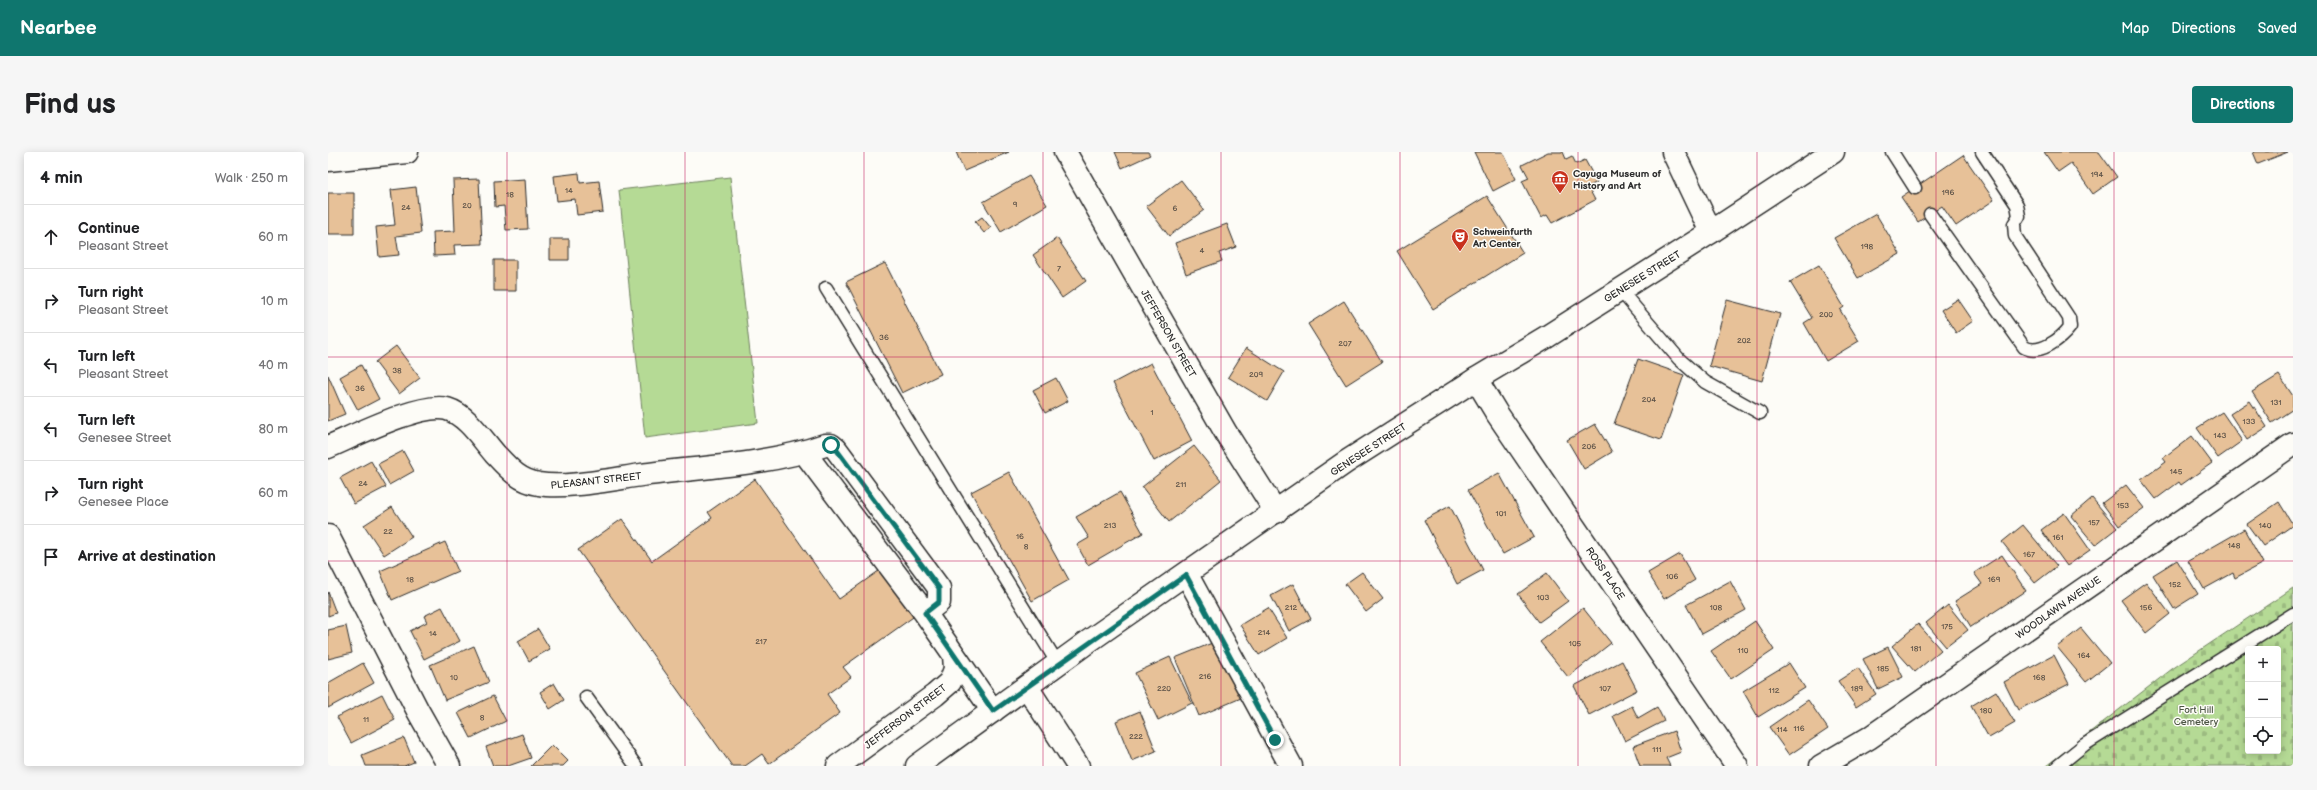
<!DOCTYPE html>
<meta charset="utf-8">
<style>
body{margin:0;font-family:"Balsamiq Sans",sans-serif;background:#f6f6f6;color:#202124}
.controls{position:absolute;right:12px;bottom:12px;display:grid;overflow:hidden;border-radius:4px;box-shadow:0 2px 10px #0003}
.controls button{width:36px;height:36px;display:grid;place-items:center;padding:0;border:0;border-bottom:1px solid #e0e0e0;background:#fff;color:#202124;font:20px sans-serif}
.stop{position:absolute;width:12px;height:12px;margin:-9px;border:3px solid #0f766e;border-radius:50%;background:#fff}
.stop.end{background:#0f766e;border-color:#fff;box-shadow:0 1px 4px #0008}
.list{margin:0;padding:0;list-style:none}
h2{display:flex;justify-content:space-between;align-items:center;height:52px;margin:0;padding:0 16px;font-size:17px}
h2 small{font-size:13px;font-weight:400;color:#757577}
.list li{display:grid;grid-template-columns:26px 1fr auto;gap:12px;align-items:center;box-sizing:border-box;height:64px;padding:0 16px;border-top:1px solid #e0e0e0}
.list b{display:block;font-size:15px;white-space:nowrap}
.list p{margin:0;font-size:13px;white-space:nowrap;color:#757577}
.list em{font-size:13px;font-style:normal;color:#757577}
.icon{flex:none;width:22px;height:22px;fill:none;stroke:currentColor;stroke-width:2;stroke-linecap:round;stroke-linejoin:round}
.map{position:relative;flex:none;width:1965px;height:614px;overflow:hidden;border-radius:4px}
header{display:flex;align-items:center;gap:24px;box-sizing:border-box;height:56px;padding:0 20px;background:#0f766e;color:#fff}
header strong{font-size:19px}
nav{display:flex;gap:22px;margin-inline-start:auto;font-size:14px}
.intro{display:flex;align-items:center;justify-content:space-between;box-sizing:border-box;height:96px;padding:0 24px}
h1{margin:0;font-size:28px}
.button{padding:10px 18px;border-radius:4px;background:#0f766e;color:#fff;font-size:14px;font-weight:700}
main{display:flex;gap:24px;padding:0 24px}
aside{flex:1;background:#fff;border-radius:4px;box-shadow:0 2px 10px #0003}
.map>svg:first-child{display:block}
</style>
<header>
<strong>Nearbee</strong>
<nav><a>Map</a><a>Directions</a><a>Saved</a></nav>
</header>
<div class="intro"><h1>Find us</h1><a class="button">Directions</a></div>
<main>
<aside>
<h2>4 min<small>Walk · 250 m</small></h2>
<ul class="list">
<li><svg class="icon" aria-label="ahead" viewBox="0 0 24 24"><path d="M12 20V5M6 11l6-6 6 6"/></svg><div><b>Continue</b><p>Pleasant Street</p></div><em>60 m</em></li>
<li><svg class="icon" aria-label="right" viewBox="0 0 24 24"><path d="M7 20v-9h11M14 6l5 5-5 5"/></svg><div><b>Turn right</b><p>Pleasant Street</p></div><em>10 m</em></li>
<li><svg class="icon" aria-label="left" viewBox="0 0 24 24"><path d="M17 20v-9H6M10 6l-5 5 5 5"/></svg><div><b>Turn left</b><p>Pleasant Street</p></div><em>40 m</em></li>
<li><svg class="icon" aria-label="left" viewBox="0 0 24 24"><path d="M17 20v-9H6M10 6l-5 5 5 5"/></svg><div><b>Turn left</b><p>Genesee Street</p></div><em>80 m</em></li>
<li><svg class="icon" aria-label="right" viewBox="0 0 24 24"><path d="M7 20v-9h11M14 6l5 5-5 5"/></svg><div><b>Turn right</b><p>Genesee Place</p></div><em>60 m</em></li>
<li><svg class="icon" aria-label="arrive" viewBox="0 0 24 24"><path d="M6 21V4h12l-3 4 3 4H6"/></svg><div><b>Arrive at destination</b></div></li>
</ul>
</aside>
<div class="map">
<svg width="1965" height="614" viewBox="0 0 1965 614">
<defs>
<pattern id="cemetery-stones" width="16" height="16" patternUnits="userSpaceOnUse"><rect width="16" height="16" fill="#b5da95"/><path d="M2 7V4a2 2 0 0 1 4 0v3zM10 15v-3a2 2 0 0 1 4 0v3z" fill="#9cbb81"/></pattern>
</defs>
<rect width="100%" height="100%" fill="#fdfcf7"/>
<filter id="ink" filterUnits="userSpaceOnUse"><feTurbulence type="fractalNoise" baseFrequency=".025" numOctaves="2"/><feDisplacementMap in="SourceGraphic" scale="8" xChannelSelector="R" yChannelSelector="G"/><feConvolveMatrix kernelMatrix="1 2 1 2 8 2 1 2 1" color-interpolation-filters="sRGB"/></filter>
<g filter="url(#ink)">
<path fill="url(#cemetery-stones)" stroke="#708260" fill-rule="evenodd" d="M 1965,436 L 1965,614 L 1718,614 L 1844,517 ZM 1920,497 L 1950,497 L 1950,599 L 1920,599 Z"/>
<path fill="#b5da95" stroke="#708260" d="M 402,25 L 430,271 L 317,286 L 291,38 Z"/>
<path fill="#e7c198" stroke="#2b2b2b" d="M 628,0 L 681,0 L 636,19 Z
M 787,0 L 820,0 L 822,3 L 794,16 Z
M 1146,0 L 1175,0 L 1188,27 L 1165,39 Z
M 1220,0 L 1235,0 L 1238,7 L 1244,4 L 1248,12 L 1257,8 L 1269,30 L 1260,35 L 1267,48 L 1224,71 L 1219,63 L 1213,66 L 1194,29 L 1201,26 L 1194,13 Z
M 1716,0 L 1771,0 L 1789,25 L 1765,42 L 1743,11 L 1730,20 Z
M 1925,0 L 1960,0 L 1930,12 Z
M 1635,3 L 1666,48 L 1628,74 L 1614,54 L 1590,70 L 1573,45 Z
M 251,21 L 252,31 L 271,29 L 275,60 L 249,63 L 247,47 L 229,49 L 226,24 Z
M 701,24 L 719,53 L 673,80 L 655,50 Z
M 151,27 L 154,92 L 126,93 L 127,103 L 106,104 L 105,80 L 127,79 L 125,28 Z
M 197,27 L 200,77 L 178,78 L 176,54 L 167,55 L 166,29 Z
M 853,28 L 876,58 L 841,84 L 818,54 Z
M 88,35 L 93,81 L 68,84 L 71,103 L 51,105 L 48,75 L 67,73 L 63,38 Z
M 0,41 L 26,41 L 26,82 L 0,82 Z
M 1159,44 L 1195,101 L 1105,157 L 1069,99 Z
M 1548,62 L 1572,102 L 1530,126 L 1506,86 Z
M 654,65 L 663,76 L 656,81 L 647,70 Z
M 899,72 L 908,95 L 891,101 L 894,109 L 858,122 L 847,91 Z
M 729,86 L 758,129 L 734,146 L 705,103 Z
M 222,87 L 241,87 L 241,108 L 222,108 Z
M 166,108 L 188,108 L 188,139 L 166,139 Z
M 557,111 L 613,222 L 574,241 L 518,130 Z
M 1491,113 L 1516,155 L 1512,158 L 1531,189 L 1498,209 L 1476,171 L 1484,166 L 1462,130 Z
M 1630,147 L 1645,169 L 1628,181 L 1613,158 Z
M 1399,148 L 1452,162 L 1434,229 L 1381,214 Z
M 1016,149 L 1054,210 L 1018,233 L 980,172 Z
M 68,194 L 92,226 L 71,242 L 47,210 Z
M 918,196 L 956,220 L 939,249 L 900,225 Z
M 1310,207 L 1356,223 L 1333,288 L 1286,272 Z
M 823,211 L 864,289 L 826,309 L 785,231 Z
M 33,213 L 51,247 L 30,258 L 12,225 Z
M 0,223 L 17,262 L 0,269 Z
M 1951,223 L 1965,244 L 1965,257 L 1944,271 L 1924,240 Z
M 728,226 L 740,249 L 717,261 L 705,238 Z
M 1922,249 L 1939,275 L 1919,288 L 1902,262 Z
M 1894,260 L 1914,289 L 1890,306 L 1869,276 Z
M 1267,272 L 1284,300 L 1256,317 L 1239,288 Z
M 1864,284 L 1884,311 L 1853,333 L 1851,330 L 1828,347 L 1813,328 L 1838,310 L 1835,306 Z
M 866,294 L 893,328 L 841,370 L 814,335 Z
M 75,299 L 86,319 L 61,333 L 50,312 Z
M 43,309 L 58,335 L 26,352 L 12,326 Z
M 681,320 L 741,428 L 704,449 L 643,340 Z
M 1171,321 L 1206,385 L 1175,402 L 1140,338 Z
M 427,327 L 511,447 L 555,416 L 588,463 L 515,515 L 523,525 L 499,542 L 512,561 L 441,612 L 434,602 L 417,614 L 404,614 L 250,398 L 294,367 L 324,409 L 384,366 L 380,360 Z
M 1798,333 L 1816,356 L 1791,374 L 1774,351 Z
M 792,340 L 815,381 L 760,413 L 749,393 L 761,386 L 748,365 Z
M 1764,346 L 1789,376 L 1767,393 L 1743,364 Z
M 1951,350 L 1965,373 L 1935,394 L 1919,372 Z
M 1122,354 L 1155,418 L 1129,432 L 1096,368 Z
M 64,355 L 84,385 L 56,403 L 36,373 Z
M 1736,361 L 1762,398 L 1739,414 L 1713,378 Z
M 1695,373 L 1729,414 L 1707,431 L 1674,390 Z
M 1916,377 L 1935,411 L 1907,426 L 1905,421 L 1876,437 L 1860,409 Z
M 117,390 L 130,419 L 64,448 L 52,419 Z
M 1352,402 L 1367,428 L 1336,447 L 1320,421 Z
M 1674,403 L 1698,439 L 1643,475 L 1627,449 L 1654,432 L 1646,421 Z
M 1849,408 L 1870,442 L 1846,457 L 1825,423 Z
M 1034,420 L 1055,447 L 1038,460 L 1017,432 Z
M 1219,421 L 1240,449 L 1211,470 L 1190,442 Z
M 1402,429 L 1418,458 L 1374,482 L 1358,453 Z
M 1818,430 L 1842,462 L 1818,481 L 1793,448 Z
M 965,432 L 983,467 L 961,479 L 943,444 Z
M 0,440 L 8,461 L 0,464 Z
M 1620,453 L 1640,478 L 1618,495 L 1598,471 Z
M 114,455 L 132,489 L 96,507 L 82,479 L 99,470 L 96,464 Z
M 940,456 L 959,486 L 931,503 L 912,473 Z
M 1255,456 L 1283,491 L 1240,525 L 1212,490 Z
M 1427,469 L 1446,498 L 1403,527 L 1383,499 Z
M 1590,472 L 1613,498 L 1587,520 L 1564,494 Z
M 18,474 L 24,501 L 0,507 L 0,478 Z
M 1753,476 L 1782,511 L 1758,530 L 1729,495 Z
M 210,477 L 222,497 L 201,509 L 190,489 Z
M 889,489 L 913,546 L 871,564 L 847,506 Z
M 146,494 L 161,530 L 117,548 L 102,513 Z
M 1560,495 L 1575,525 L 1550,537 L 1535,507 Z
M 1726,503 L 1741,532 L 1690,558 L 1676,530 Z
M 842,505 L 864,551 L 830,568 L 807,521 Z
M 1294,509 L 1309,538 L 1261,563 L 1246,534 Z
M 35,511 L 46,531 L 0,556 L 0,531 Z
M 1461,511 L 1477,536 L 1430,565 L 1415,539 Z
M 1530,516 L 1548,542 L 1528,555 L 1510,529 Z
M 226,531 L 236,548 L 222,557 L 212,540 Z
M 1668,539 L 1687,571 L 1661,586 L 1643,554 Z
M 54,542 L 67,568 L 23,591 L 9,565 Z
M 165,544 L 178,569 L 143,586 L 130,561 Z
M 1480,548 L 1500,577 L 1461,603 L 1441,575 Z
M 1304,554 L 1310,566 L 1329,555 L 1336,569 L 1297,589 L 1285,564 Z
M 812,559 L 828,599 L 804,609 L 788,569 Z
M 1346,579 L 1353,600 L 1338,606 L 1342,614 L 1312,614 L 1305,594 Z
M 194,582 L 203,606 L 180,614 L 165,614 L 158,595 Z
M 76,586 L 86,610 L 76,614 L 38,614 L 34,603 Z
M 224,593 L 240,609 L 235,614 L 203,614 Z"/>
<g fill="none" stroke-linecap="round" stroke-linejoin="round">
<defs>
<path id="lane" d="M 1564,0 L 1587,36
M 1602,62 L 1696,195 C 1711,204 1733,187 1742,175 L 1741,166 L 1687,84 L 1686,72 L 1691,64 L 1689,53 L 1654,0
M 498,136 L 730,512
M 1292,138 L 1351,207 L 1377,230 L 1432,261
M 258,545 L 308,614
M 1730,614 L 1756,593 L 1965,462"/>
<path id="street" d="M 737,0 L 898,281 L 948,360
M 1345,0 L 1383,80
M 0,8 L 79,0
M 1148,227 L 1168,260 L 1409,614
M 0,295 C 26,284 93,250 119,257 C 139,263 154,287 167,302 C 180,316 191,329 211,332 C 236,337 285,327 313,323 C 373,315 440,313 497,293 L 503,293 L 508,297 L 611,436 L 611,450 L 597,461
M 476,300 L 597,461 L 665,559
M 0,384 L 90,559 L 121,614
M 859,423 L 963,614
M 699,535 L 750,614
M 510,614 L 607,543 L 622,530 L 627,517 L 626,503
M 1493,614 L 1541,586 L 1965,292"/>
<path id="secondary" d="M 589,614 L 761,489 L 1018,310 L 1148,227 L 1220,184 L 1383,80 L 1505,0"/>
</defs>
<use href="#lane" stroke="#2b2b2b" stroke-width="15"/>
<use href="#street" stroke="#2b2b2b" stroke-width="25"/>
<use href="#secondary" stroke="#2b2b2b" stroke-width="25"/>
<use href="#lane" stroke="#fdfcf7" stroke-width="12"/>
<use href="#street" stroke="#fdfcf7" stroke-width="22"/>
<use href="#secondary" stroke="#fdfcf7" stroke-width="22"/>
</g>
</g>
<g fill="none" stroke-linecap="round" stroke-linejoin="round" filter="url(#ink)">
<path stroke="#0f766e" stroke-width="5" d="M 503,293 L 508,297 L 611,436 L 611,450 L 597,461 L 665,559 L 858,423 L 947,588"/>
</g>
<path fill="none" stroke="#c2185b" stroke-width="1" stroke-opacity="0.55" d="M 179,0 L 179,614M 357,0 L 357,614M 536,0 L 536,614M 715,0 L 715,614M 893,0 L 893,614M 1072,0 L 1072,614M 1250,0 L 1250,614M 1429,0 L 1429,614M 1608,0 L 1608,614M 1786,0 L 1786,614M 0,205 L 1965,205M 0,409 L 1965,409"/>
<defs>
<symbol id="museum-pin" viewBox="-11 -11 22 30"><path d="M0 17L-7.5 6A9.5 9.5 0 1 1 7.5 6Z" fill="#c8321e" stroke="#fdfcf7"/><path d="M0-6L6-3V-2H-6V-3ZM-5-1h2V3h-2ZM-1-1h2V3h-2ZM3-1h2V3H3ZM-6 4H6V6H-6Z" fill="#fff"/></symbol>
<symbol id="theatre-pin" viewBox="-11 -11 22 30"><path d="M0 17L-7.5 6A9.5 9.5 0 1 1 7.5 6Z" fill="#c8321e" stroke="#fdfcf7"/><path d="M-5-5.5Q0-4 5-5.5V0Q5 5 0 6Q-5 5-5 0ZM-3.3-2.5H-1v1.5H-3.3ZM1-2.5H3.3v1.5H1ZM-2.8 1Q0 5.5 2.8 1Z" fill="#fff"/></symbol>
</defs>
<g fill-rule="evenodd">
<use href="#museum-pin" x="1222" y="17" width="20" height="27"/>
<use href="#theatre-pin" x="1122" y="75" width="20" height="27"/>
</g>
<g text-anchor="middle" stroke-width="3" stroke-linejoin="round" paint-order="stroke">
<g font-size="8" fill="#5a5046">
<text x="1769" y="25">194</text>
<text x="241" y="41">14</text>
<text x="1620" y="43">196</text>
<text x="182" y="45">18</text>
<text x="687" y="55">9</text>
<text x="139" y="56">20</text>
<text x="78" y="58">24</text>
<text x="847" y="59">6</text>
<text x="1539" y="97">198</text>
<text x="874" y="101">4</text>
<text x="731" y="119">7</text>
<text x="1498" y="165">200</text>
<text x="556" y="188">36</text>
<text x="1416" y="191">202</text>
<text x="1017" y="194">207</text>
<text x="69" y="221">38</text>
<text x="928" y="225">209</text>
<text x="32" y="239">36</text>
<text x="1321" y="250">204</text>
<text x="1948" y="253">131</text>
<text x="824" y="263">1</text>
<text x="1921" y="272">133</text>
<text x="1892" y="286">143</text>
<text x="1261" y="297">206</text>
<text x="1848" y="322">145</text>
<text x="35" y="334">24</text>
<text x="853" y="335">211</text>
<text x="1795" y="356">153</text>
<text x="1173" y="364">101</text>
<text x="1766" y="373">157</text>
<text x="782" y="376">213</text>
<text x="1937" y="376">140</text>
<text x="60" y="382">22</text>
<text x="692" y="387">16</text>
<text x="1730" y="388">161</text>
<text x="1906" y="396">148</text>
<text x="698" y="397">8</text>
<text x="1701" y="405">167</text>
<text x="1344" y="427">106</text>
<text x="82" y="430">18</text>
<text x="1666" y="430">169</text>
<text x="1847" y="435">152</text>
<text x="1215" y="448">103</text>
<text x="963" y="458">212</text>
<text x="1388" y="458">108</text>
<text x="1818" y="458">156</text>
<text x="1619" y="477">175</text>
<text x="936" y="483">214</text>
<text x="105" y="484">14</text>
<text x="433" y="492">217</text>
<text x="1247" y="494">105</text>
<text x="1588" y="499">181</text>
<text x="1415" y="501">110</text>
<text x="1756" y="506">164</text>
<text x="1555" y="519">185</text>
<text x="877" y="527">216</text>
<text x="126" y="528">10</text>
<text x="1711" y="528">168</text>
<text x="836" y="539">220</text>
<text x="1277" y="539">107</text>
<text x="1529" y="539">189</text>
<text x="1446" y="541">112</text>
<text x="1658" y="561">180</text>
<text x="154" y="568">8</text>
<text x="38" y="570">11</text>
<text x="1471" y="579">116</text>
<text x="1454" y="580">114</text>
<text x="808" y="587">222</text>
<text x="1329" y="600">111</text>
</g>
<g font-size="10" font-weight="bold" fill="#2b2b2b" stroke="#fdfcf7" text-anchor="start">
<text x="1245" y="25">Cayuga Museum of<tspan x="1245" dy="12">History and Art</tspan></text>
<text x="1145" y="83">Schweinfurth<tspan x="1145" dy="12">Art Center</tspan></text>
</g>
<g font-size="10" fill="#2b2b2b" stroke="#fdfcf7">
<text transform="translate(1314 124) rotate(-32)" y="4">GENESEE STREET</text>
<text transform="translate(841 181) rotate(60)" y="4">JEFFERSON STREET</text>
<text transform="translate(1040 297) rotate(-33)" y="4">GENESEE STREET</text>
<text transform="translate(268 328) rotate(-6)" y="4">PLEASANT STREET</text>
<text transform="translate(1278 421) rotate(56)" y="4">ROSS PLACE</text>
<text transform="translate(1730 455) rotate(-35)" y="4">WOODLAWN AVENUE</text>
<text transform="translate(577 564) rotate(-37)" y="4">JEFFERSON STREET</text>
</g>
<g font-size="10" fill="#4e5746" stroke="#fdfcf7">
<text x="1868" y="561">Fort Hill<tspan x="1868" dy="12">Cemetery</tspan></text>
</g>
</g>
</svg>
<div class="controls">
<button>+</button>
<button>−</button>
<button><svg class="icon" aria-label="locate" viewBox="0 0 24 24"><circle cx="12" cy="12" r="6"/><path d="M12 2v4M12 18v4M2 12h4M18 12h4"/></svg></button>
</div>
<div class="stop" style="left:503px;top:293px"></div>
<div class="stop end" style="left:947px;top:588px"></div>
</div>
</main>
